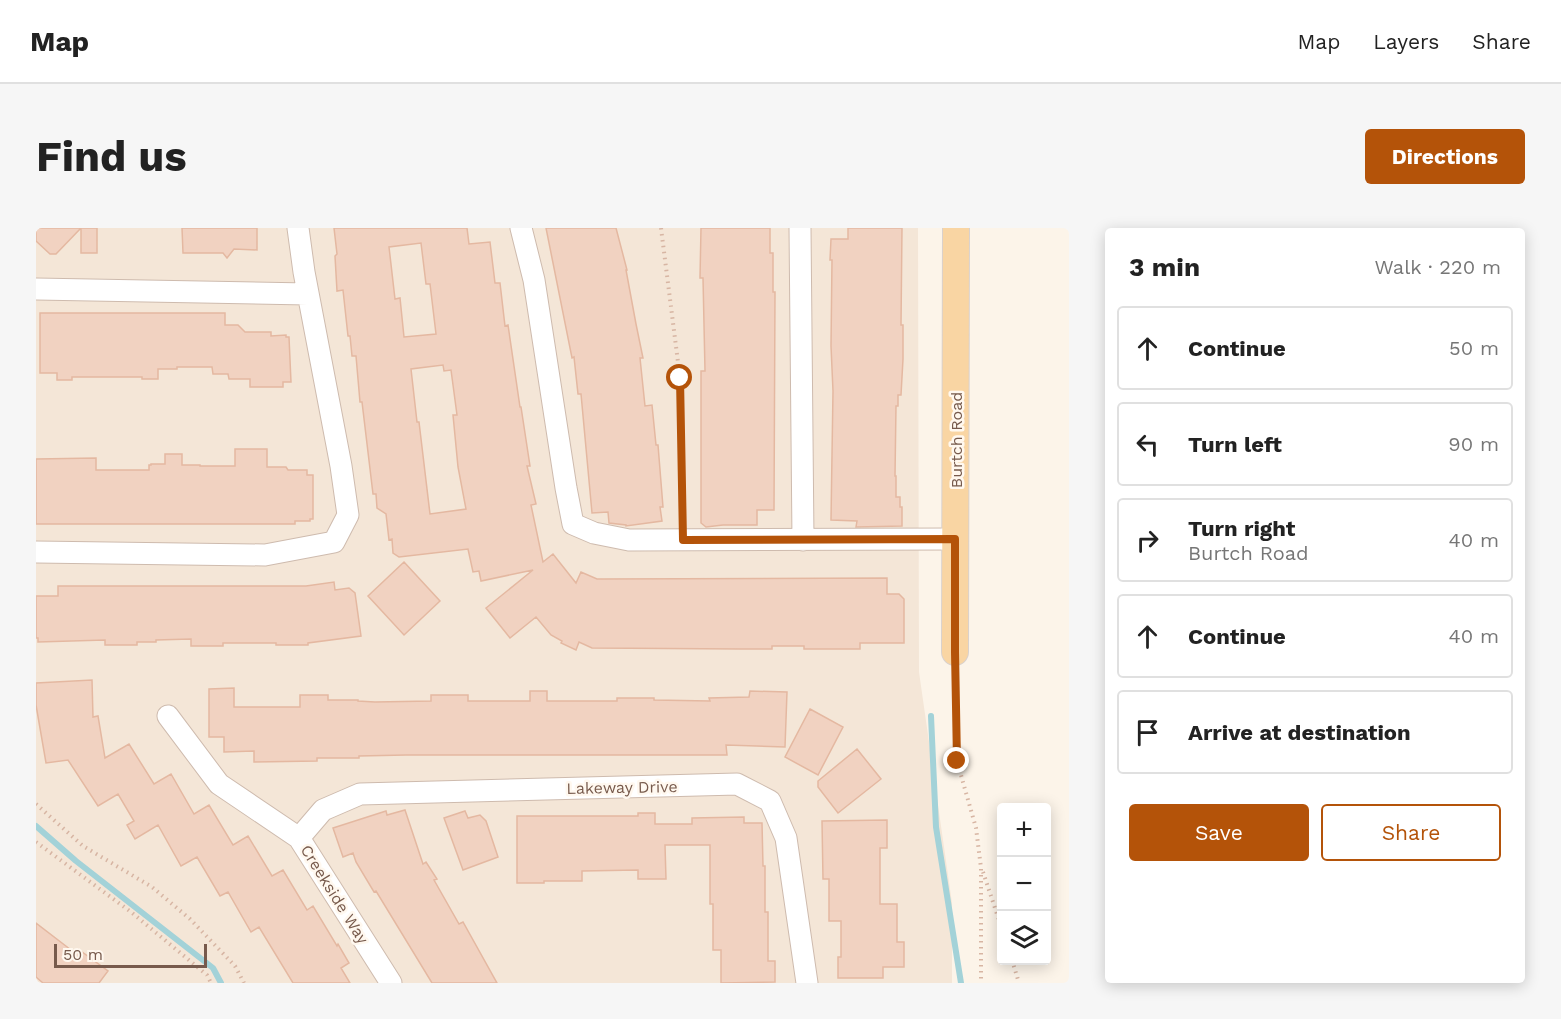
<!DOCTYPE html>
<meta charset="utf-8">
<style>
body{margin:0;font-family:"Work Sans",sans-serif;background:#f6f6f6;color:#222}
.controls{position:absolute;right:18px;bottom:18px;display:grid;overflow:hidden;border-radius:6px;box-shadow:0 3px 15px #0003}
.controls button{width:54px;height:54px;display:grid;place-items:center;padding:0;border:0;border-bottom:2px solid #e0e0e0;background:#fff;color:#222;font:30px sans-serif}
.scale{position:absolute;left:18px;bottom:15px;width:153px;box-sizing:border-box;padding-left:6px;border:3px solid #775a4c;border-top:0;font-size:16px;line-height:21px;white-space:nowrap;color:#775a4c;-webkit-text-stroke:4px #fff8ef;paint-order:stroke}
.stop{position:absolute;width:18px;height:18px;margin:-14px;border:4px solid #b45309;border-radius:50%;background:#fff}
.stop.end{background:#b45309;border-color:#fff;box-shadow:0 2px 6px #0008}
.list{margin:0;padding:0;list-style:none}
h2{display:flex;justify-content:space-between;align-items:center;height:78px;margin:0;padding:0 24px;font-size:26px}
h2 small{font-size:20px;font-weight:400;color:#767676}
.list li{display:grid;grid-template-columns:39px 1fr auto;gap:18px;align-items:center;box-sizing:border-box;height:84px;margin:0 12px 12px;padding:0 12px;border:2px solid #e0e0e0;border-radius:6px}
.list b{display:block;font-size:22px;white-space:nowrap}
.list p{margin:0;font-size:20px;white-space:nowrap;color:#767676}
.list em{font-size:20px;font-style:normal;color:#767676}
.actions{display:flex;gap:12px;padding:18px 24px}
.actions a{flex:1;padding:14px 0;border:2px solid #b45309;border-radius:6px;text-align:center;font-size:21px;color:#b45309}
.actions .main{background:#b45309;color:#fff}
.icon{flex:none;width:33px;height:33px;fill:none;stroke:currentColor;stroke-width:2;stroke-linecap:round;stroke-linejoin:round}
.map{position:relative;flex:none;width:1033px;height:755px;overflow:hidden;border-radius:6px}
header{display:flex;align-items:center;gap:36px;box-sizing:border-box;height:84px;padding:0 30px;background:#fff;border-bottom:2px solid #e0e0e0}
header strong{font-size:28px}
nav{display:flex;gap:33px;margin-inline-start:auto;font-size:21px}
.intro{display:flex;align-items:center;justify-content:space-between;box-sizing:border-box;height:144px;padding:0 36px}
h1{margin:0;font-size:42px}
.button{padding:15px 27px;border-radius:6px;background:#b45309;color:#fff;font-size:21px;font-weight:700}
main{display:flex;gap:36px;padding:0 36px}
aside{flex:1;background:#fff;border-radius:6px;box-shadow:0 3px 15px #0003}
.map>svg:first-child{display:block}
</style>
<header>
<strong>Map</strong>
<nav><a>Map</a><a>Layers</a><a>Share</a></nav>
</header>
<div class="intro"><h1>Find us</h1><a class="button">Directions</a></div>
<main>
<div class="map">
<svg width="1033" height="755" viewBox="0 0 1033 755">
<rect width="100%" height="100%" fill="#fcf4e9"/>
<path fill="#f4e6d7" d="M 0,0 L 882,0 L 883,444 L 916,675 L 916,755 L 0,755 Z"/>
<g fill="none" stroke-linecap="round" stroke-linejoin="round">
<path stroke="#a3d2d8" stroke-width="6" d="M 895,488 L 900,599 L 925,755
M 0,598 L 40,633 L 177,740 L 185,755"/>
</g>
<path fill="#f1d2c1" stroke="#e4b8a1" stroke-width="1.5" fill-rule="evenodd" d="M 0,0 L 45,0 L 20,26 L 14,26 L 0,13 Z
M 45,0 L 61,0 L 61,25 L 45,25 Z
M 146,0 L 221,0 L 221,22 L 198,21 L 191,30 L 187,25 L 147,25 Z
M 298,0 L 431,0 L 433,16 L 454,14 L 459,55 L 464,55 L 469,98 L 472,97 L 484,179 L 485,179 L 494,238 L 491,238 L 500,276 L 495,277 L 507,334 L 517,326 L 540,355 L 545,344 L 561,351 L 851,350 L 851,366 L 863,366 L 868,371 L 868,415 L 824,415 L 824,421 L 768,421 L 768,418 L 736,418 L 736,421 L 704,421 L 556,420 L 543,414 L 540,422 L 525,415 L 526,413 L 515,407 L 500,389 L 474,410 L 450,380 L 497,342 L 445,353 L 443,343 L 437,344 L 432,321 L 363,329 L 357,325 L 356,311 L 353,312 L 350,286 L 341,280 L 340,266 L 337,266 L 326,174 L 324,174 L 320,128 L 316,128 L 314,108 L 312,108 L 307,62 L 301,63 L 299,28 L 301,26 ZM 385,15 L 390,56 L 394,56 L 400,106 L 368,109 L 364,70 L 359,71 L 353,19 ZM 407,137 L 408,143 L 415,142 L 421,187 L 417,187 L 422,239 L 430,281 L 394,286 L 383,194 L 381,194 L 375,141 Z
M 510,0 L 580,0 L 591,42 L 590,42 L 600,96 L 607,130 L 604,130 L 609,178 L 616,177 L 620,217 L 622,217 L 627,279 L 624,279 L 626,293 L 590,298 L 590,297 L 573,295 L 572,284 L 556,285 L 545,166 L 542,166 L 538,129 L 536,130 Z
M 665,0 L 734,0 L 734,25 L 737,25 L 737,64 L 739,64 L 738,282 L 721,282 L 721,297 L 687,297 L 670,299 L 665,295 L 665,143 L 669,143 L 667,50 L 664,50 Z
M 812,0 L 866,0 L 865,97 L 867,97 L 867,131 L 865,167 L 862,167 L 862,178 L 860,178 L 859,248 L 860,248 L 860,269 L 864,269 L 864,279 L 866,279 L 866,298 L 820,299 L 821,293 L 795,292 L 797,163 L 795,118 L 796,32 L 794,32 L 795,11 L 812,11 Z
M 4,85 L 189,85 L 189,97 L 202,97 L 209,104 L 235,104 L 235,108 L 250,107 L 250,109 L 253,109 L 255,154 L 247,154 L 247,159 L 214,159 L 214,151 L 193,151 L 192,146 L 177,146 L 176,139 L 141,139 L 141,141 L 122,141 L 122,151 L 106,151 L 106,149 L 36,149 L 36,152 L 21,152 L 21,145 L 4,145 Z
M 199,221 L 231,221 L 231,239 L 250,239 L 252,242 L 271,242 L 271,247 L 277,247 L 277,291 L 274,291 L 274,293 L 259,293 L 259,296 L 0,296 L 0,231 L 60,230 L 60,242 L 113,242 L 113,237 L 115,237 L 115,236 L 129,236 L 129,226 L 146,226 L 146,237 L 164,237 L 164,238 L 199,238 Z
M 368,334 L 404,373 L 368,407 L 332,368 Z
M 298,354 L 299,362 L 313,360 L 319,365 L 325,408 L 272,415 L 272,417 L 240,417 L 240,415 L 187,415 L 187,418 L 155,418 L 155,411 L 120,412 L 120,414 L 101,414 L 101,417 L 69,417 L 69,412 L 2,414 L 2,410 L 0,410 L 0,368 L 22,368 L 22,358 L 270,358 Z
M 56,452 L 57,489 L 62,488 L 69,530 L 93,516 L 118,556 L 135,546 L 158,586 L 173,577 L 197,617 L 212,608 L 236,648 L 247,642 L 271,682 L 277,678 L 301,718 L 302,716 L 313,735 L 305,740 L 314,755 L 257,755 L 223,699 L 215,704 L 192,664 L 184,668 L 161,629 L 145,638 L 122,597 L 99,611 L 91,597 L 98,593 L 82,566 L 62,578 L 32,532 L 10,535 L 0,477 L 0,455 Z
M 198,460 L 198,479 L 264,479 L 264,467 L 292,467 L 292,472 L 322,472 L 322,473 L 339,474 L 395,473 L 395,467 L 432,467 L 432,473 L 494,473 L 494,463 L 511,463 L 511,473 L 581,473 L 581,470 L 618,470 L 618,472 L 674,473 L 673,470 L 713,469 L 714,463 L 751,464 L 749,519 L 690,517 L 691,527 L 370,527 L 323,528 L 323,530 L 281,530 L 281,533 L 218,534 L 218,523 L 188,524 L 188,509 L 173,509 L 173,461 Z
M 774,481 L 807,499 L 782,547 L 749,529 Z
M 821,521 L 845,551 L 802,585 L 782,559 L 782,553 Z
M 369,582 L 387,636 L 390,634 L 401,651 L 398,652 L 423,696 L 427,694 L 461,755 L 396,755 L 340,663 L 338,664 L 320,634 L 317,625 L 307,629 L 297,600 L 350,583 L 351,587 Z
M 429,583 L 432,590 L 444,587 L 450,593 L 462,629 L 427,642 L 408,590 Z
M 602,585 L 619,585 L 619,596 L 656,596 L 656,590 L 708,589 L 708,595 L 726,595 L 727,638 L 729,638 L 729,684 L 732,684 L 732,733 L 739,733 L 739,754 L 685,755 L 685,722 L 677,722 L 677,676 L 674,676 L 674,617 L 629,617 L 630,651 L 602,651 L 602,642 L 546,643 L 546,653 L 508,653 L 508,655 L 481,655 L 481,588 L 602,588 Z
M 851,592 L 851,620 L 844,620 L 844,676 L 861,676 L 861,714 L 868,714 L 868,739 L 847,739 L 847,750 L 802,750 L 802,729 L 805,729 L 805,693 L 793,693 L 793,651 L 787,651 L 786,593 Z
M 0,695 L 39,725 L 42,721 L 72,743 L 63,755 L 7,755 L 0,749 Z"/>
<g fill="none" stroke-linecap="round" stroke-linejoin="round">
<defs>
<path id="minor" d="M 485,0 L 498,52 L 530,260 L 537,296 L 558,305 L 593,312 L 919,311
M 764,0 L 767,312
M 0,61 L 272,66
M 0,324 L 229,327 L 298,314 L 312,287 L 305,238 L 268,44 L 262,0
M 132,488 L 183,556 L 263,610 L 355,755
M 263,610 L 287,582 L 324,566 L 701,556 L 734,573 L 750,610 L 771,755"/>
<path id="major" d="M 919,424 L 920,0"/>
</defs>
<use href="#minor" stroke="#cebbae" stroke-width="23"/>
<use href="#major" stroke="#d9d1cd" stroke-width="28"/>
<path stroke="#d7b5a3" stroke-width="4" stroke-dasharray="1.5 4.5" stroke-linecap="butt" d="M 625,0 L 644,150 L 647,292
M 919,446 L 921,533 L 940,600 L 945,640 L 945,755
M 0,576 L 47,618 L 116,659 L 154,691 L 199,738 L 208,755
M 0,614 L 95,684 L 171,747 L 175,755
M 947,644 L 966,701
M 976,732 L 983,755"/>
<use href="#minor" stroke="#fff" stroke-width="21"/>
<use href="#major" stroke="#f9d5a3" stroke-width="26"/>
</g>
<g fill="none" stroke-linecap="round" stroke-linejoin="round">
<path stroke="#b45309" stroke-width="8" d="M 644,150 L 647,312 L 919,311 L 919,424 L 921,533"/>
</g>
<g text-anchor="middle" stroke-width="5" stroke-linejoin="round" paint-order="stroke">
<g font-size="16" fill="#775a4c" stroke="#fff8ef">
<text transform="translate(920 212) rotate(-90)" y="6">Burtch Road</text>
<text transform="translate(586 559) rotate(-1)" y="6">Lakeway Drive</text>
<text transform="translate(299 666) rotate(58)" y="6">Creekside Way</text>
</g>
</g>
</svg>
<div class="controls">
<button>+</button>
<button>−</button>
<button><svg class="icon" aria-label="layers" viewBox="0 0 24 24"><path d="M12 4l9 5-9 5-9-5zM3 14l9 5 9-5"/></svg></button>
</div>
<div class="scale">50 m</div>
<div class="stop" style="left:644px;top:150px"></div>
<div class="stop end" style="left:921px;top:533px"></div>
</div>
<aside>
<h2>3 min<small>Walk · 220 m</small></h2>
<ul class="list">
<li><svg class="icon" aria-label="ahead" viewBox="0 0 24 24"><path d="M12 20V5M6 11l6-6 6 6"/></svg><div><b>Continue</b></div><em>50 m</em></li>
<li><svg class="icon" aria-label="left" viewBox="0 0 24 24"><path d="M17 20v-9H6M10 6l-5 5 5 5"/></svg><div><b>Turn left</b></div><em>90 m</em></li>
<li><svg class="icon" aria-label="right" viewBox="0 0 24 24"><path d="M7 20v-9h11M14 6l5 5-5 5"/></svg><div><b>Turn right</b><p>Burtch Road</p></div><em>40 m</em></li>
<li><svg class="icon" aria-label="ahead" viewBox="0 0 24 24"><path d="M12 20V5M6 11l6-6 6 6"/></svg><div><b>Continue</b></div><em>40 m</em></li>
<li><svg class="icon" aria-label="arrive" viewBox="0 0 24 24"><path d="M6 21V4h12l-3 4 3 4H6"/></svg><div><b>Arrive at destination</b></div></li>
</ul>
<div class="actions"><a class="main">Save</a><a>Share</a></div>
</aside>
</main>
